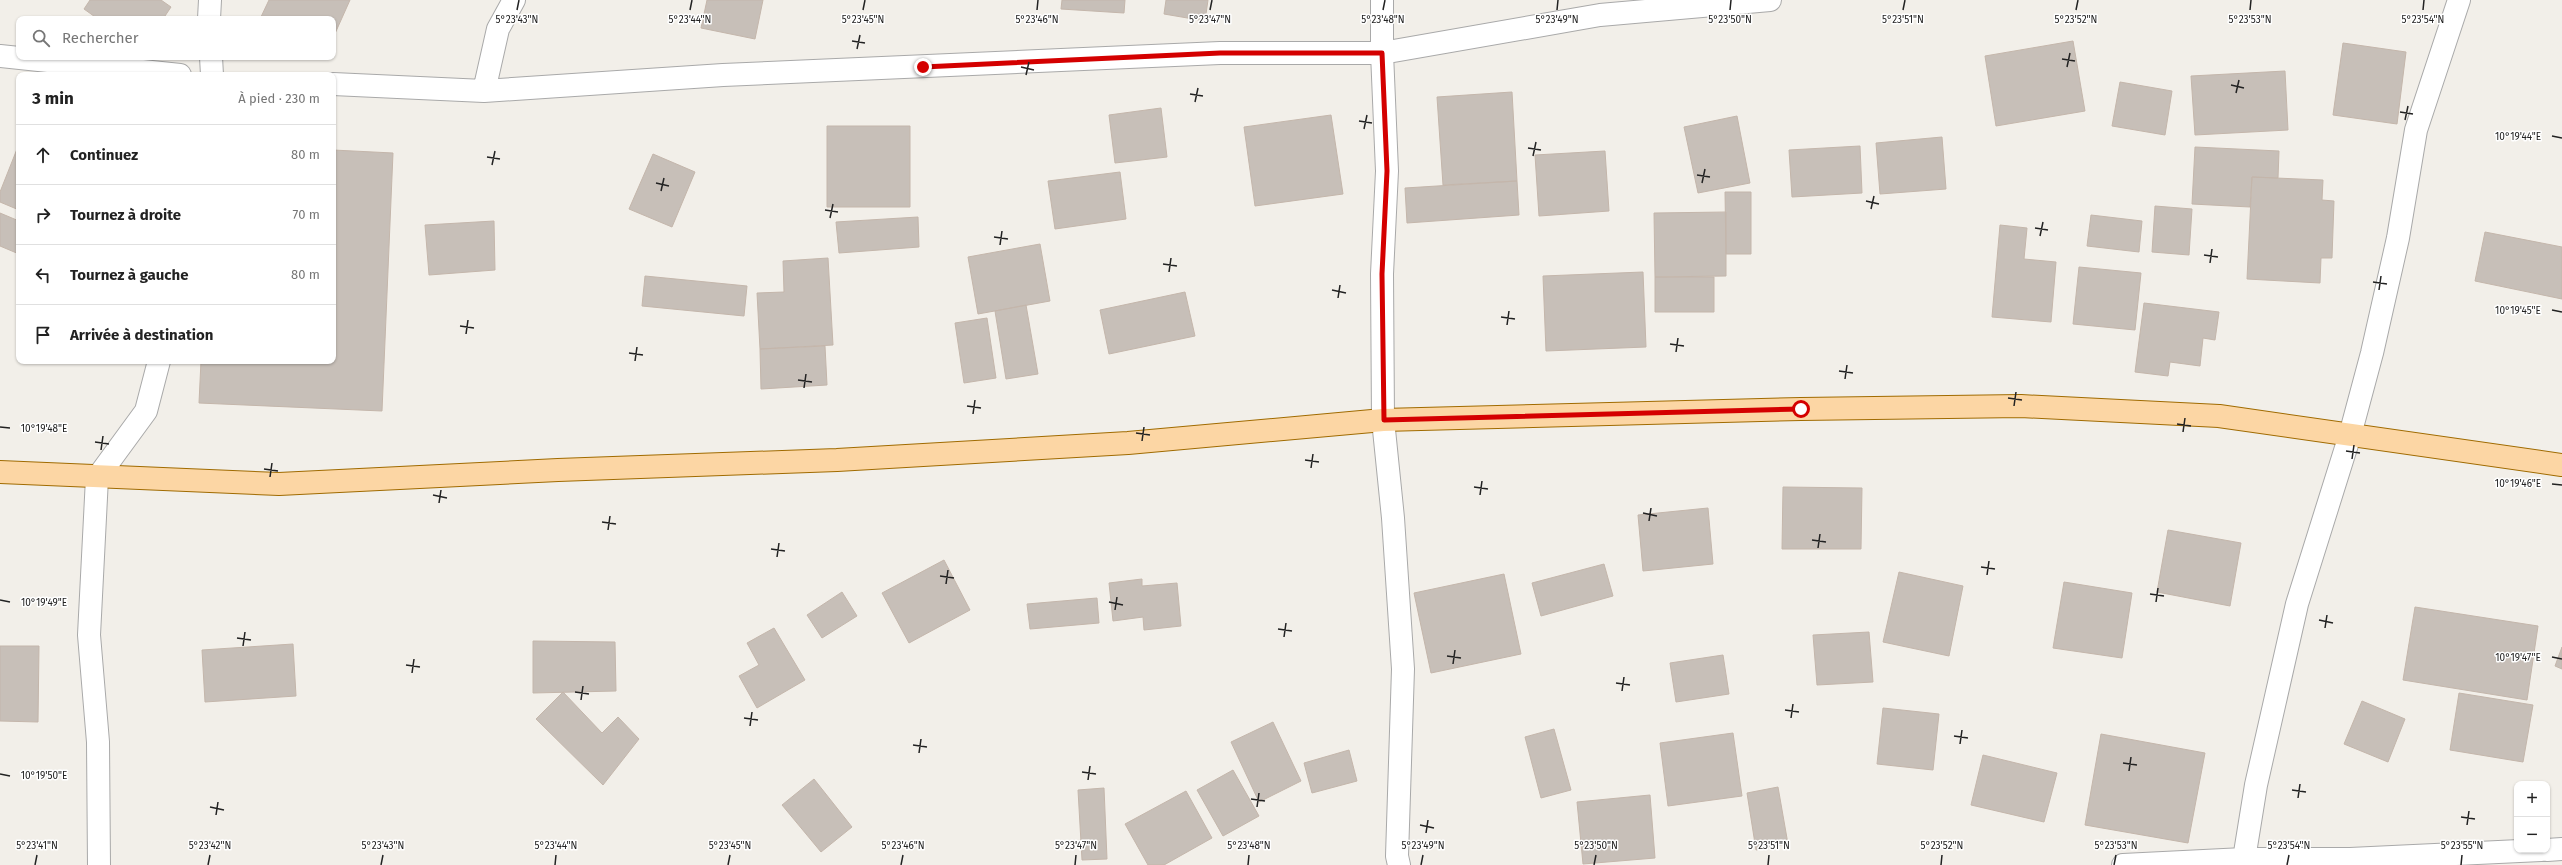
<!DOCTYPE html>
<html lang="fr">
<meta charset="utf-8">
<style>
body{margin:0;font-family:"Fira Sans",sans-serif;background:#f6f6f6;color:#222}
.controls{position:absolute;right:12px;bottom:12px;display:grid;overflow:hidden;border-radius:8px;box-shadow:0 1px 3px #0004}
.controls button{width:36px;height:36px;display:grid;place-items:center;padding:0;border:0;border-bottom:1px solid #e0e0e0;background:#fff;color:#222;font:20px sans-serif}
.stop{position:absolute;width:12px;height:12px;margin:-9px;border:3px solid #d40000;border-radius:50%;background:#fff}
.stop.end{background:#d40000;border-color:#fff;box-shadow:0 1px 4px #0008}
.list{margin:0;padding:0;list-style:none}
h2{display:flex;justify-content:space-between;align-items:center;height:52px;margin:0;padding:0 16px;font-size:17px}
h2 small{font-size:13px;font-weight:400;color:#767676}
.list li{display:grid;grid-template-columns:26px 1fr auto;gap:12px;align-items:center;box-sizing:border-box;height:60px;padding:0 16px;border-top:1px solid #e0e0e0}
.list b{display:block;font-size:15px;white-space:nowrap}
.list em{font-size:13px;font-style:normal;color:#767676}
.icon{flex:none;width:22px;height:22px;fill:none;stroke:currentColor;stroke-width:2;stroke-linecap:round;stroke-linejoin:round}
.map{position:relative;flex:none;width:2562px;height:865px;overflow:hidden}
.search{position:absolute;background:#fff;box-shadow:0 1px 3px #0004;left:16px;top:16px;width:320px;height:44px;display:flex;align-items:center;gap:10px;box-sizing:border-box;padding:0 14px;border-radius:8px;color:#767676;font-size:15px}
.panel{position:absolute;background:#fff;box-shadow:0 1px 3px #0004;left:16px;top:72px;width:320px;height:292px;border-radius:8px}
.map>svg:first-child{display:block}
</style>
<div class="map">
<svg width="2562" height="865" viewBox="0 0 2562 865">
<rect width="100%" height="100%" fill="#f2efe9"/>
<path fill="#c7bfb8" stroke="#c4b6ab" d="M 90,0 L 161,0 L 171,7 L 163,19 L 98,19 L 84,9 Z
M 269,0 L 350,0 L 333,38 L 333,19 L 260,19 Z
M 707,0 L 763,0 L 755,39 L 701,28 Z
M 1062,0 L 1125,0 L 1124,13 L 1061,9 Z
M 1166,0 L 1208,0 L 1205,21 L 1164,14 Z
M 2073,41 L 2085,111 L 1996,126 L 1985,56 Z
M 2343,43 L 2406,52 L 2397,124 L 2333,115 Z
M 2285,71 L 2288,130 L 2195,135 L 2191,76 Z
M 2120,82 L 2172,91 L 2165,135 L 2112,126 Z
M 1512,92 L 1517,181 L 1443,185 L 1437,97 Z
M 1161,108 L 1167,157 L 1115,163 L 1109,115 Z
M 1331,115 L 1343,194 L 1255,206 L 1244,127 Z
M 1737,116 L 1750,183 L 1698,193 L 1684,127 Z
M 827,126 L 910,126 L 910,207 L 827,207 Z
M 1942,137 L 1946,189 L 1880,194 L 1876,143 Z
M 19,144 L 19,210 L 0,202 L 0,192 Z
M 1860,146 L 1862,193 L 1792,197 L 1789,150 Z
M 2195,147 L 2279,151 L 2278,178 L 2252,177 L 2250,207 L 2192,204 Z
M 333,150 L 393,153 L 382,411 L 199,403 L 201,361 L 333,361 L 335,198 L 333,198 Z
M 1605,151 L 1609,211 L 1539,216 L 1535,155 Z
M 653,154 L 695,172 L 672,227 L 629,209 Z
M 1120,172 L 1126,219 L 1055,229 L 1048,181 Z
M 2252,177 L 2323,180 L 2322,200 L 2334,201 L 2332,258 L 2321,258 L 2320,283 L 2247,279 Z
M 1517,181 L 1519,215 L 1407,223 L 1405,188 Z
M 1725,192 L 1751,192 L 1751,254 L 1726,254 Z
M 2155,206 L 2192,209 L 2189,255 L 2152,252 Z
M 1726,212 L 1726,276 L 1655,277 L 1654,213 Z
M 0,213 L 19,221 L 19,254 L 0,246 Z
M 2091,215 L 2142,221 L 2139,252 L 2087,246 Z
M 918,217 L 919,247 L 839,253 L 836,222 Z
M 494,221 L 495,270 L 429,275 L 425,225 Z
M 2000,225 L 2027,228 L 2024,259 L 2056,262 L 2051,322 L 1992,317 Z
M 2485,232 L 2562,247 L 2562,299 L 2475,281 Z
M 1040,244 L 1050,301 L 978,314 L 968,257 Z
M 828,258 L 833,345 L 760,349 L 757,293 L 784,292 L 783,261 Z
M 2079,267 L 2141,273 L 2135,330 L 2073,324 Z
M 1643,272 L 1646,347 L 1546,351 L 1543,276 Z
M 645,276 L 747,286 L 744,316 L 642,306 Z
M 1655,277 L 1714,277 L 1714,312 L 1655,312 Z
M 1185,292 L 1195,336 L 1109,354 L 1100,310 Z
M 2144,303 L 2219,312 L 2215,340 L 2203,338 L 2200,366 L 2170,362 L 2168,376 L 2135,372 Z
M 1026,305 L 1038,374 L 1006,379 L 995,311 Z
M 987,318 L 996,378 L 964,383 L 955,323 Z
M 825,346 L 827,385 L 761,389 L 760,349 Z
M 1783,487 L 1862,488 L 1861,549 L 1782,549 Z
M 1708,508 L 1713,564 L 1643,571 L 1638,515 Z
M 2168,530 L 2241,543 L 2230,606 L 2157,592 Z
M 944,560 L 970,610 L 909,643 L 882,593 Z
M 1604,564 L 1613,596 L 1541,616 L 1532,583 Z
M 1899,572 L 1963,586 L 1949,656 L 1883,642 Z
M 1504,574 L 1521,654 L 1431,673 L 1414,593 Z
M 1142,579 L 1142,586 L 1177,583 L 1181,626 L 1144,630 L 1143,617 L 1113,621 L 1109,583 Z
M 2064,582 L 2132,593 L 2122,658 L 2053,648 Z
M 842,592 L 857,616 L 822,638 L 807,615 Z
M 1097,598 L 1099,623 L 1030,629 L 1027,604 Z
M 2415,607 L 2538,626 L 2527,700 L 2403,680 Z
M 774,628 L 805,680 L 757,708 L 739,676 L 759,665 L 747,643 Z
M 1869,632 L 1873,682 L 1817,685 L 1813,635 Z
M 533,641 L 615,642 L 616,691 L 533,693 Z
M 293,644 L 296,696 L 205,702 L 202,650 Z
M 0,646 L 39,646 L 38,722 L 0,721 Z
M 2562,647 L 2562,669 L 2555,666 Z
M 1723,655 L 1729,694 L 1676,702 L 1670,663 Z
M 563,692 L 602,733 L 618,717 L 639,739 L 603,785 L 536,719 Z
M 2459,693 L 2533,705 L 2523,762 L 2450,750 Z
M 2362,701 L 2405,719 L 2388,762 L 2344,744 Z
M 1883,708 L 1939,714 L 1933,770 L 1877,764 Z
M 1273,722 L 1301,781 L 1259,802 L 1231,742 Z
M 1554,729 L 1571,790 L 1541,798 L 1525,737 Z
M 1733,733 L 1742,796 L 1668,806 L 1660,743 Z
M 2101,734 L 2205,753 L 2188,843 L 2085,825 Z
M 1349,750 L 1357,781 L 1312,793 L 1304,763 Z
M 1983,755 L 2057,773 L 2044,822 L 1971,805 Z
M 1233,770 L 1259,816 L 1223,836 L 1197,790 Z
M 814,779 L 852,827 L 821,852 L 782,805 Z
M 1778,787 L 1788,844 L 1756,850 L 1747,793 Z
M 1104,788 L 1107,859 L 1082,860 L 1078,790 Z
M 1186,791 L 1212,838 L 1164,865 L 1148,865 L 1125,824 Z
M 1650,795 L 1655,858 L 1583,864 L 1577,802 Z"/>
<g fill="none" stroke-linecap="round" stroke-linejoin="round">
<defs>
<path id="minor" d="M 1382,0 L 1382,53 L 1387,171 L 1382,274 L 1383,420 L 1393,518 L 1403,669 L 1397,856 L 1399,865
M 209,19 L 210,0
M 0,56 L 180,75
M 211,57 L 212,75
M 333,84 L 484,91 L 723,75 L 1106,58 L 1220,53 L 1382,53 L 1600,15 L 1770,0
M 484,91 L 498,29 L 514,0
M 2547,850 L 2562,849
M 2244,859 L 2256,785 L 2297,604 L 2350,435 L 2372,353 L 2398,238 L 2416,130 L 2459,0
M 99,865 L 98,742 L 89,635 L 97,478 L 146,411 L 159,361
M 2123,865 L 2244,859 L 2350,859 L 2541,850"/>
<path id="major" d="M 0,472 L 279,484 L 558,470 L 837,460 L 1128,443 L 1383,420 L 1801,409 L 2021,406 L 2219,416 L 2562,465"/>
</defs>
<use href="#minor" stroke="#a9a9a9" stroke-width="24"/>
<use href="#major" stroke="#a06b00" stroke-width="24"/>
<use href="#minor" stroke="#fff" stroke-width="22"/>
<use href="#major" stroke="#fcd6a4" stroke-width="22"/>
</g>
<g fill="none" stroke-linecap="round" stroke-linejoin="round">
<path stroke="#d40000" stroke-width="5" d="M 923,67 L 1220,53 L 1382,53 L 1387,171 L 1382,274 L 1384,420 L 1801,409"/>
</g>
<path fill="none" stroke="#222" stroke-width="1.5" d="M 517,10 L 519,0M 690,10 L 692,0M 863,10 L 865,0M 1037,10 L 1038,0M 1210,10 L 1212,0M 1383,10 L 1385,0M 1557,10 L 1558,0M 1730,10 L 1731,0M 1903,10 L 1905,0M 2076,10 L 2078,0M 2250,10 L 2251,0M 2423,10 L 2424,0M 852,41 L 865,43M 857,49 L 860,35M 2062,59 L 2075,61M 1021,67 L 1034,70M 2067,67 L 2070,53M 1026,75 L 1029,62M 2231,85 L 2244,88M 2236,93 L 2239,80M 1190,94 L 1203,96M 1195,102 L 1198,88M 2400,112 L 2413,114M 2405,120 L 2408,106M 1359,121 L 1372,123M 1364,129 L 1367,115M 2552,136 L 2562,138M 1528,148 L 1541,150M 1533,156 L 1536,142M 487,157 L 500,159M 492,165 L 495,151M 1697,175 L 1710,177M 656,183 L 669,186M 1702,183 L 1705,169M 661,191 L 664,178M 1866,201 L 1879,204M 1871,209 L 1874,196M 825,210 L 838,212M 830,218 L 833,204M 2035,228 L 2048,230M 2040,236 L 2043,222M 994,237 L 1008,239M 1000,245 L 1002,231M 2204,255 L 2218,257M 2210,263 L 2212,249M 1163,264 L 1177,266M 1169,272 L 1171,258M 2373,282 L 2387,284M 1332,290 L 1346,293M 2379,290 L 2381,276M 1338,298 L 1340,285M 2552,310 L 2562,312M 1501,317 L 1515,319M 1507,325 L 1509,311M 460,326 L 474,328M 466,334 L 468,320M 1670,344 L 1684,346M 1676,352 L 1678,338M 629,353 L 643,355M 635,361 L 637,347M 1839,371 L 1853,373M 1845,379 L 1847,365M 798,380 L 812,382M 804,388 L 806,374M 2008,398 L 2022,400M 967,406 L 981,408M 2014,406 L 2016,392M 973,414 L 975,400M 2177,424 L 2191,426M 0,427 L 10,428M 2183,432 L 2185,418M 1136,433 L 1150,435M 1142,441 L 1144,427M 95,442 L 109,444M 101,450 L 103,436M 2346,451 L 2360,453M 2352,459 L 2354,445M 1305,460 L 1319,462M 1311,468 L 1313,454M 264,469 L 278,471M 270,477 L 272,463M 2552,484 L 2562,485M 1474,487 L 1488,489M 433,495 L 447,498M 1480,495 L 1482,481M 439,503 L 441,490M 1643,513 L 1657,516M 1649,521 L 1651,508M 602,522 L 616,524M 608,530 L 610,516M 1812,540 L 1826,542M 1818,548 L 1820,534M 771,549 L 785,551M 777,557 L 779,543M 1981,567 L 1995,569M 1987,575 L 1989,561M 940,576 L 954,578M 946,584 L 948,570M 2150,594 L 2164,596M 0,600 L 10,602M 1109,602 L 1123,605M 2156,602 L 2158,588M 1115,610 L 1117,597M 2319,620 L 2333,623M 2325,628 L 2327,615M 1278,629 L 1292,631M 1284,637 L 1286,623M 237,638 L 251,640M 243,646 L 245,632M 1447,656 L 1461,658M 2552,657 L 2562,659M 1453,664 L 1455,650M 406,665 L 420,667M 412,673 L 414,659M 1616,683 L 1630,685M 1622,691 L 1624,677M 575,692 L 589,694M 581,700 L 583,686M 1785,710 L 1799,712M 744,718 L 758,720M 1791,718 L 1793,704M 750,726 L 752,712M 1954,736 L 1968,738M 1960,744 L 1962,730M 913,745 L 927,747M 919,753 L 921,739M 2123,763 L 2137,765M 2129,771 L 2131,757M 1082,772 L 1096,774M 0,774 L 10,776M 1088,780 L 1090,766M 2292,790 L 2306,792M 2298,798 L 2300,784M 1251,799 L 1265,801M 210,807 L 224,810M 1257,807 L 1259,793M 216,815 L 218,802M 2461,817 L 2475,819M 1420,825 L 1434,828M 2467,825 L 2469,811M 1426,833 L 1428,820M 35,865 L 37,855M 208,865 L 210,855M 381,865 L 383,855M 555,865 L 556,855M 728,865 L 730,855M 901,865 L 903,855M 1075,865 L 1076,855M 1248,865 L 1249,855M 1421,865 L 1423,855M 1594,865 L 1596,855M 1768,865 L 1769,855M 1941,865 L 1942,855M 2114,865 L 2116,855M 2287,865 L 2289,855M 2461,865 L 2462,855"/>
<g font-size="10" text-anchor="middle" fill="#222" stroke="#fff" stroke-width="3" stroke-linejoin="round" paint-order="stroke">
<text x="517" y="23">5°23'43"N</text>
<text x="690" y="23">5°23'44"N</text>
<text x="863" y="23">5°23'45"N</text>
<text x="1037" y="23">5°23'46"N</text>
<text x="1210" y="23">5°23'47"N</text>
<text x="1557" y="23">5°23'49"N</text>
<text x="1730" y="23">5°23'50"N</text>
<text x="1383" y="23">5°23'48"N</text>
<text x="1903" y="23">5°23'51"N</text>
<text x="2076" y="23">5°23'52"N</text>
<text x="2250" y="23">5°23'53"N</text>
<text x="2423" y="23">5°23'54"N</text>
<text x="2518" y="140">10°19'44"E</text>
<text x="2518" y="314">10°19'45"E</text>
<text x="44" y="432">10°19'48"E</text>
<text x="2518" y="487">10°19'46"E</text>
<text x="44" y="606">10°19'49"E</text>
<text x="2518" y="661">10°19'47"E</text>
<text x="44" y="779">10°19'50"E</text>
<text x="37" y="849">5°23'41"N</text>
<text x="210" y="849">5°23'42"N</text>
<text x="383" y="849">5°23'43"N</text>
<text x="556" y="849">5°23'44"N</text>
<text x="730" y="849">5°23'45"N</text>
<text x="903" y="849">5°23'46"N</text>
<text x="1076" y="849">5°23'47"N</text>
<text x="1249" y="849">5°23'48"N</text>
<text x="1423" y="849">5°23'49"N</text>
<text x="1596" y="849">5°23'50"N</text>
<text x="1769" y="849">5°23'51"N</text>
<text x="1942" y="849">5°23'52"N</text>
<text x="2116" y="849">5°23'53"N</text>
<text x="2289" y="849">5°23'54"N</text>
<text x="2462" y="849">5°23'55"N</text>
</g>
</svg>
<div class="controls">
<button>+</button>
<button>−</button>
</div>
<div class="stop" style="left:1801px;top:409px"></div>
<div class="stop end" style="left:923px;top:67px"></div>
<div class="search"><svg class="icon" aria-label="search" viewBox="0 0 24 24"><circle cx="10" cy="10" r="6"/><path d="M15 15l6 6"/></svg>Rechercher</div>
<section class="panel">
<h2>3 min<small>À pied · 230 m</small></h2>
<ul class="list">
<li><svg class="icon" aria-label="ahead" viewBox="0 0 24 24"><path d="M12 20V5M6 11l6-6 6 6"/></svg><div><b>Continuez</b></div><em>80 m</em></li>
<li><svg class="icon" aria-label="right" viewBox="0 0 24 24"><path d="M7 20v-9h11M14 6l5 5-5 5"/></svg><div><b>Tournez à droite</b></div><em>70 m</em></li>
<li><svg class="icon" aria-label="left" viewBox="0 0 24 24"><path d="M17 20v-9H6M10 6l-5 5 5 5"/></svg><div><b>Tournez à gauche</b></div><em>80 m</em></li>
<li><svg class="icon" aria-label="arrive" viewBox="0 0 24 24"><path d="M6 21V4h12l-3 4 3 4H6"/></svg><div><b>Arrivée à destination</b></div></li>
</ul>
</section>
</div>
